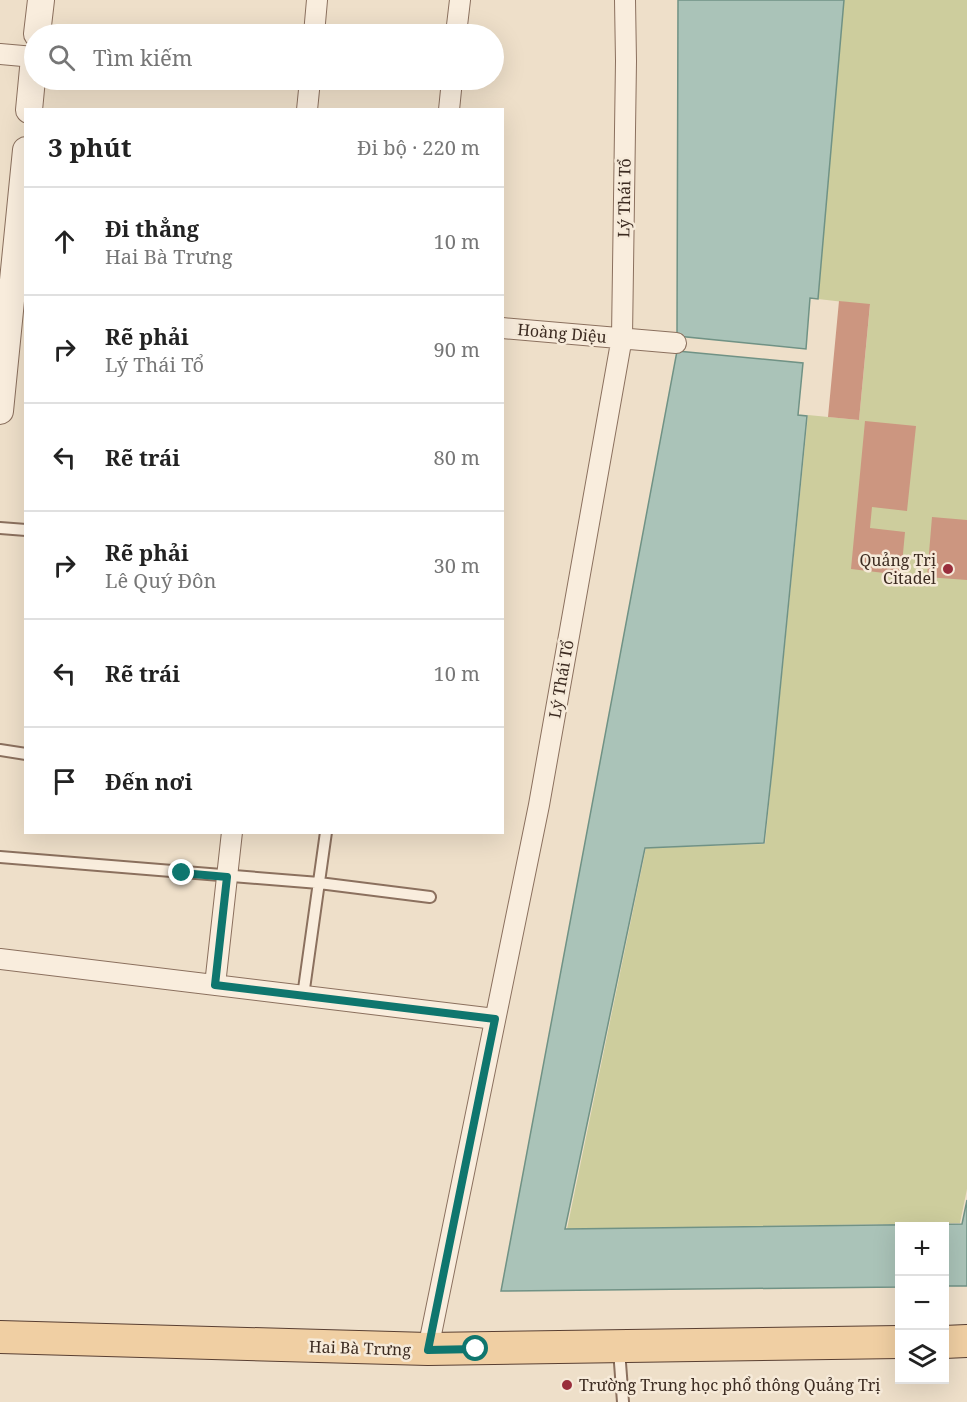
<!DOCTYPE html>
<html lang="vi">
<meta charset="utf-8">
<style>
body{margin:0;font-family:"Noto Serif",serif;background:#f6f6f6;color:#222}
.controls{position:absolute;right:18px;bottom:18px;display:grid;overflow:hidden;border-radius:0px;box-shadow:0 6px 24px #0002}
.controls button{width:54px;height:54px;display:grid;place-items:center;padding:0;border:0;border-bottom:2px solid #e0e0e0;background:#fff;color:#222;font:30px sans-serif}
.stop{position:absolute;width:18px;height:18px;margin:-14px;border:4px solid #0f766e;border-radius:50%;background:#fff}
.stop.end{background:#0f766e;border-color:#fff;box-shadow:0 2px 6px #0008}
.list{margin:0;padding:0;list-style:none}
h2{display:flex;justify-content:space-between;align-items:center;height:78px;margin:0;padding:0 24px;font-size:26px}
h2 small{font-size:20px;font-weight:400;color:#767676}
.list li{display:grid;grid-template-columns:39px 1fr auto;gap:18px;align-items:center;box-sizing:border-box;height:108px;padding:0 24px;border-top:2px solid #e0e0e0}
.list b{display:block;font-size:22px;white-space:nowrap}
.list p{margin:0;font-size:20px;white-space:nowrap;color:#767676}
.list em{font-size:20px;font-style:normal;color:#767676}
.icon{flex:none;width:33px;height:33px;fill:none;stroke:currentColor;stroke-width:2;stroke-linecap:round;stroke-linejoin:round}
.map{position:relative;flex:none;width:967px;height:1402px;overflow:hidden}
.search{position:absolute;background:#fff;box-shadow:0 6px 24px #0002;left:24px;top:24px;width:480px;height:66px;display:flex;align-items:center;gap:15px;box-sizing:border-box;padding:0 21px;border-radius:33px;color:#767676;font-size:22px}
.panel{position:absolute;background:#fff;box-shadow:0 6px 24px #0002;left:24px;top:108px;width:480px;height:726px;border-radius:0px}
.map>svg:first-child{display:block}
</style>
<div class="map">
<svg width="967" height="1402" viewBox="0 0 967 1402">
<rect width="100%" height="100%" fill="#eedfc9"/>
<path fill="#cdcd9d" d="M 844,0 L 967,0 L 967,1189 L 960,1223 L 567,1229 L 646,848 L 765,844 L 808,415 L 859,420 L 870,305 L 818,299 Z"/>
<path fill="#aac3b8" stroke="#709285" stroke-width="1.5" d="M 678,0 L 844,0 L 818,299 L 810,298 L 806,349 L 677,336 Z
M 677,351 L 803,363 L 798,415 L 807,416 L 773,761 L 764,843 L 645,848 L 565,1229 L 962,1224 L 967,1200 L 967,1286 L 945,1286 L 944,1226 L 900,1226 L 899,1287 L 501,1291 Z"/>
<path fill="#cc9680" d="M 839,301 L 870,304 L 859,420 L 828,417 Z
M 865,421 L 916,426 L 907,511 L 872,507 L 870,528 L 905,532 L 901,575 L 851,569 Z
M 932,517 L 967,520 L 967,580 L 927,577 Z"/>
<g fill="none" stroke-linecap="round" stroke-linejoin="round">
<defs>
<path id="service" d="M 0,528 L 26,530
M 0,750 L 26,754
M 0,857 L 319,883 L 430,897
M 303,996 L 326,832
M 619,1350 L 623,1402"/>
<path id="minor" d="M 314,34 L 317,0
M 456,34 L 460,0
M 0,54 L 34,57
M 307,110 L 310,80
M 449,110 L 452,80
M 502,328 L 676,343
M 0,959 L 495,1019
M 215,985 L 232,832
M 428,1349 L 539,805 L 622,337 L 626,61 L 625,0"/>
<path id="tertiary" d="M 37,34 L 41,0
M 29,110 L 34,58
M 0,411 L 26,150"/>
<path id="primary" d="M 0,1337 L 428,1349 L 900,1342
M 944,1342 L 967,1341"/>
</defs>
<use href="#service" stroke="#8b705e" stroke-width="14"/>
<use href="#minor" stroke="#8b705e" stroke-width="22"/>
<use href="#tertiary" stroke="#8b705e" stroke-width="28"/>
<use href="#primary" stroke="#593f32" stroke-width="34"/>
<use href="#service" stroke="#f9eddd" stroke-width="10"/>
<use href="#minor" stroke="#f9eddd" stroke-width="20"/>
<use href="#tertiary" stroke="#f9eddd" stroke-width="26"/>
<use href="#primary" stroke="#f0cfa3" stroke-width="32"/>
</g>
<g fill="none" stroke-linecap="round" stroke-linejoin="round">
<path stroke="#0f766e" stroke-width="8" d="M 182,873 L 227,877 L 215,985 L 495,1019 L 428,1350 L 476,1349"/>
</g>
<g fill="#992e3c" stroke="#f6ead9" stroke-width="2">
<circle cx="948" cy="569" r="6"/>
<circle cx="567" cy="1385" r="6"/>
</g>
<g text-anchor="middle" stroke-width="5" stroke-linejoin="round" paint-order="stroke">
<g font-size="16" fill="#3c2b21" stroke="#f6ead9">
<text transform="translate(624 198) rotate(-89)" y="6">Lý Thái Tổ</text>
<text transform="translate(562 333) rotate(5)" y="6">Hoàng Diệu</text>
<text transform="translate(561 679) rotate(-80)" y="6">Lý Thái Tổ</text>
<text transform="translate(360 1348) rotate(2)" y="6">Hai Bà Trưng</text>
</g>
<g font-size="16" fill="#3c2b21" stroke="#f6ead9" text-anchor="end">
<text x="936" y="566">Quảng Trị<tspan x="936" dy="18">Citadel</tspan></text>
<text x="579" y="1391" text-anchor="start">Trường Trung học phổ thông Quảng Trị</text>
</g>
</g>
</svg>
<div class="controls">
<button>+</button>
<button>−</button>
<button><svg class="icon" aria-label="layers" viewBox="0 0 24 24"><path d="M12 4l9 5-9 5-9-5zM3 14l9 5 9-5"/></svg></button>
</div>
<div class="stop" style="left:476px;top:1349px"></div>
<div class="stop end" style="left:182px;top:873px"></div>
<div class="search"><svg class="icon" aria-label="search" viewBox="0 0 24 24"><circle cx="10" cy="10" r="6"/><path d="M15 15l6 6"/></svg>Tìm kiếm</div>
<section class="panel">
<h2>3 phút<small>Đi bộ · 220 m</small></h2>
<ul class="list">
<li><svg class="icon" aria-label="ahead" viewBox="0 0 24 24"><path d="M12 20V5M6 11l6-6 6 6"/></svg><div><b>Đi thẳng</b><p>Hai Bà Trưng</p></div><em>10 m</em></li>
<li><svg class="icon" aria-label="right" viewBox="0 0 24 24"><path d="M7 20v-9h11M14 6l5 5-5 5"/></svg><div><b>Rẽ phải</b><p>Lý Thái Tổ</p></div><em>90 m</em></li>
<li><svg class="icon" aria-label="left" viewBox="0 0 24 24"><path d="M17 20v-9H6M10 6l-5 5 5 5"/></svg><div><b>Rẽ trái</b></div><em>80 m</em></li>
<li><svg class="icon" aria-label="right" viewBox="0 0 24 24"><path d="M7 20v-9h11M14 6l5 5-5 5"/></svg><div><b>Rẽ phải</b><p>Lê Quý Đôn</p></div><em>30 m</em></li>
<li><svg class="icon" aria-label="left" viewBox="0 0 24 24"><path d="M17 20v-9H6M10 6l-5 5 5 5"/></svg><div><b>Rẽ trái</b></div><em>10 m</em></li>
<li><svg class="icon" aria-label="arrive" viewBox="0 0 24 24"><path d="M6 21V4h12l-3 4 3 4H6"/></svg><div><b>Đến nơi</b></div></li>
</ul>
</section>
</div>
